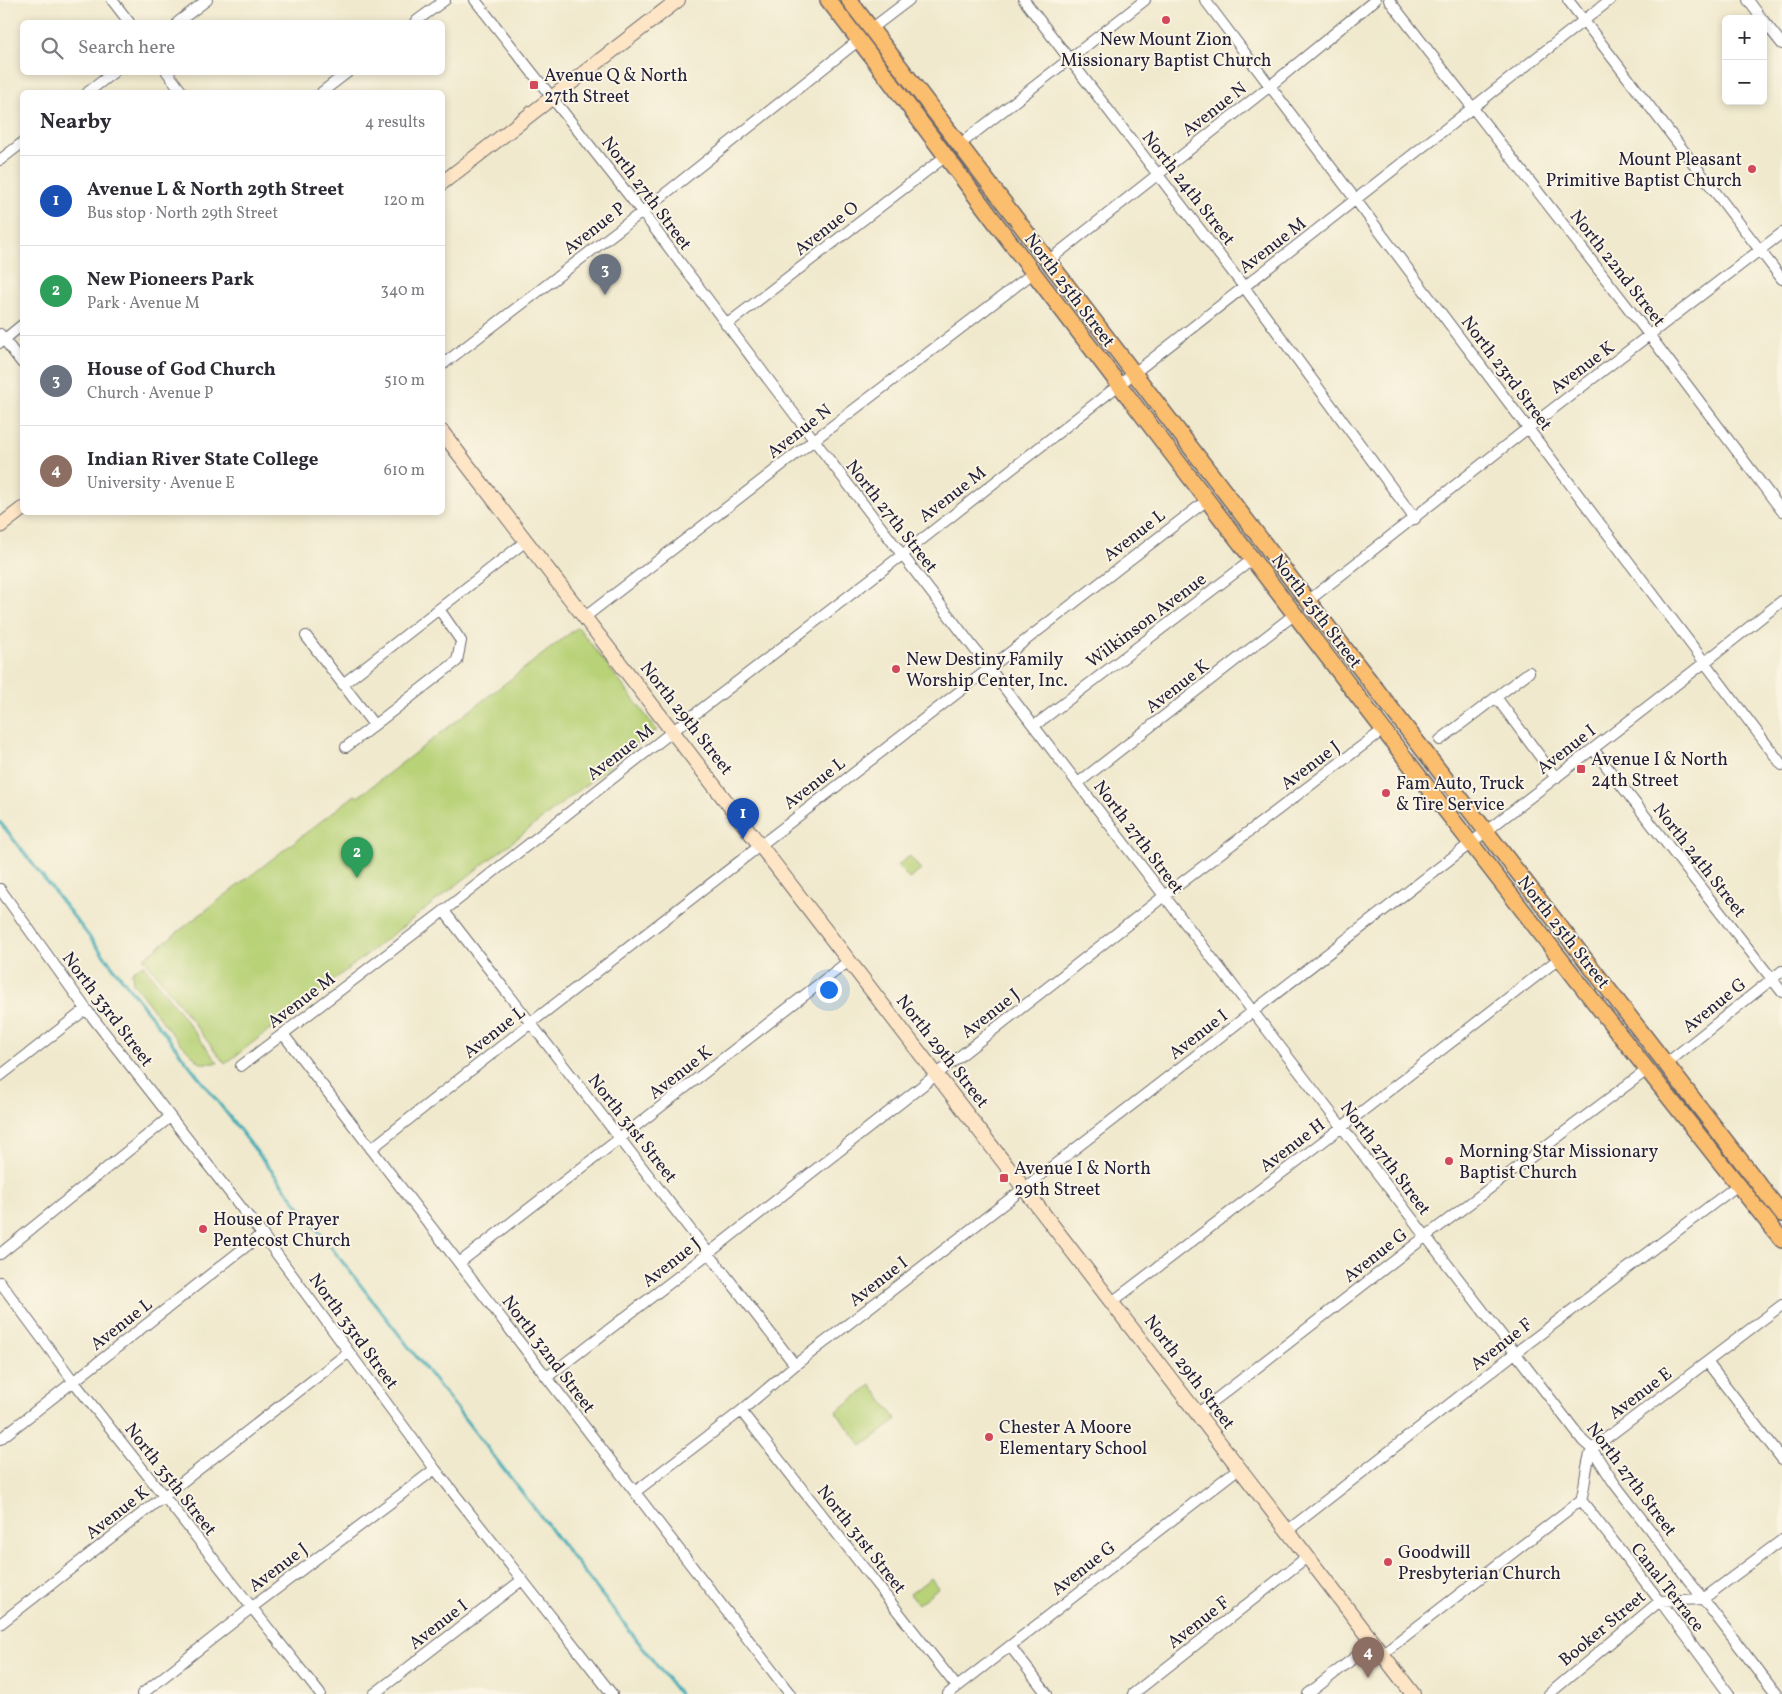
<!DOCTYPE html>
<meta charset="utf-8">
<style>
body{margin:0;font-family:Vollkorn,serif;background:#f7f7f7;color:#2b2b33}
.controls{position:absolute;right:15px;top:15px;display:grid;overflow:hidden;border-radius:8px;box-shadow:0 2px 8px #0003}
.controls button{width:45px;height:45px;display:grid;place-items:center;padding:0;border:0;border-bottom:1px solid #e1e1e2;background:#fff;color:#2b2b33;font:25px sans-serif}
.you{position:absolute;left:828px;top:989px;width:18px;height:18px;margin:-12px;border:4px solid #fff;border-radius:50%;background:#1a73e8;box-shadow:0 0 0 8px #1a73e833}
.badge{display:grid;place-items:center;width:32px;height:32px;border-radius:50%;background:#1a73e8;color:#fff;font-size:16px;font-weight:700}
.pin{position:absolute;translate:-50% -41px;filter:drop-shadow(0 1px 2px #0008)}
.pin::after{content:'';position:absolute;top:26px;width:18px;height:15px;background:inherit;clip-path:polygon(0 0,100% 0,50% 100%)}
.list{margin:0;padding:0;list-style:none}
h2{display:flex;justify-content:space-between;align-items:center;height:65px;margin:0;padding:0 20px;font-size:21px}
h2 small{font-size:16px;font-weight:400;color:#7c7c81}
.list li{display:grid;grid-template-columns:32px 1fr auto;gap:15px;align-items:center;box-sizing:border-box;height:90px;padding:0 20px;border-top:1px solid #e1e1e2}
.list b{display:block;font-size:19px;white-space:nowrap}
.list p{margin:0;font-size:16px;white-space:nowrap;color:#7c7c81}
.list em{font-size:16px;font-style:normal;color:#7c7c81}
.icon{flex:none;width:28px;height:28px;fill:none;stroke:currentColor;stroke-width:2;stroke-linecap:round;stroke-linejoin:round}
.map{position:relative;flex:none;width:1782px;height:1694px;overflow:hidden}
.search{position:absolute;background:#fff;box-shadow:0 2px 8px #0003;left:20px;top:20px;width:425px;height:55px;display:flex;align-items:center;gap:12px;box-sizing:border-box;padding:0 18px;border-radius:8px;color:#7c7c81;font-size:19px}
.panel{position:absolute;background:#fff;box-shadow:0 2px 8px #0003;left:20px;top:90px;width:425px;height:425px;border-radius:8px}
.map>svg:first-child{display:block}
</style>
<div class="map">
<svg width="1782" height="1694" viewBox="0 0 1782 1694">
<rect width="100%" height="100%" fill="#fcf5e5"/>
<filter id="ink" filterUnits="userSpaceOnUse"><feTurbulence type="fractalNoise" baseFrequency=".02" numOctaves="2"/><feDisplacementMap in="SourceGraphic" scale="10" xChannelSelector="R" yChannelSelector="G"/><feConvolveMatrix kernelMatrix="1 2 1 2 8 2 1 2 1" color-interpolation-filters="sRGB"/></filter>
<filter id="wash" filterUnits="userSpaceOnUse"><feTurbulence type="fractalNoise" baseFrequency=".0096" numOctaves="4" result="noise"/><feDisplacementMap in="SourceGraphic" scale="20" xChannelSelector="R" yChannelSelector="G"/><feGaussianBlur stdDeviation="1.12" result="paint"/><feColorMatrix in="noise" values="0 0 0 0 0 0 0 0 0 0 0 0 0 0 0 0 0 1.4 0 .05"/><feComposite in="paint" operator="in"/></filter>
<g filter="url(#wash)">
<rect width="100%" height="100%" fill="#f0e9cd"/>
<path fill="#b8d277" stroke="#6d7a59" d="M 578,627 L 657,730 L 225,1064 L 144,958 L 355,795 L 358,797 Z
M 910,856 L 921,870 L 909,879 L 898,865 Z
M 143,964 L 218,1063 L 200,1063 L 172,1034 L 133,983 L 132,972 Z
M 871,1385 L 897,1420 L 862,1446 L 836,1412 Z
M 931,1578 L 938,1588 L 918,1604 L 910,1594 Z"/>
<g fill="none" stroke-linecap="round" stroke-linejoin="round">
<path stroke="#3aabb6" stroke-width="3" d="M 0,822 L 679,1694"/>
</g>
</g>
<g filter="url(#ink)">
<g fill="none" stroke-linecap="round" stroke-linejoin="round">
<defs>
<path id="street" d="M 112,0 L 129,22
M 475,0 L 642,212 L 814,440 L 1583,1441 L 1592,1449 L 1614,1483 L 1776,1694
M 1024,0 L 1244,287 L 1415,519
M 1205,0 L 1782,765
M 1389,0 L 1650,336 L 1782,511
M 1568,0 L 1782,279
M 1748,0 L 1762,19
M 1763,20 L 1782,44
M 178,22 L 207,0
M 415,22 L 445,0
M 871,29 L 909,0
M 167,72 L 182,92
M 88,92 L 114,72
M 322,92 L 348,72
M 959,145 L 1145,0
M 0,160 L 22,143
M 1048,261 L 1270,86 L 1375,0
M 726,325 L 946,156
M 0,334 L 22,363
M 0,343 L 22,325
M 442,365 L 642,212 L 859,40
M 1308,601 L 1528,428 L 1782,233
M 585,617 L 814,440 L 1033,273
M 306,636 L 374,725
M 343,684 L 526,541
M 1496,697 L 1556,778
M 1034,726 L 1253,559
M 1440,740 L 1529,672
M 346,747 L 457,661 L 461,641 L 439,609
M 1593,749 L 1782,992
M 1078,783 L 1295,614
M 0,889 L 86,1009 L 262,1234 L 435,1469 L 612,1694
M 444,911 L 795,1365
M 283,1034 L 790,1694
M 1667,1063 L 1782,971
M 241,1066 L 441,913 L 673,731 L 902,555 L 1610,0
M 0,1076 L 86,1009
M 371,1149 L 532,1022 L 1207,500
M 0,1254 L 170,1117
M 459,1263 L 850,960
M 0,1282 L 74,1382 L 320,1694
M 1112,1302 L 1342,1127 L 1561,957
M 1707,1362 L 1782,1459
M 547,1377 L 709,1253 L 1164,896 L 1383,730
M 741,1411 L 957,1687
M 1197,1414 L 1425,1237 L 1647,1070
M 0,1439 L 262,1234
M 635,1492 L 741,1411 L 795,1365 L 1704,663 L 1782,601
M 1581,1500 L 1660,1601 L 1729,1694
M 1287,1531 L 1515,1353 L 1738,1185
M 0,1624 L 349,1352
M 1010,1646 L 1047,1694
M 1382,1654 L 1581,1500 C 1586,1484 1585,1465 1592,1449 L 1782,1305
M 142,1694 L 251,1608 L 435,1469
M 374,1694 L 522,1580
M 948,1694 L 1239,1468
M 1133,1694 L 1307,1557
M 1308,1694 L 1373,1643
M 1549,1694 L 1660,1601 L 1703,1599 L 1782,1540"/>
<path id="secondary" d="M 442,183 L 678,0
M 442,432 L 1413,1694
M 0,526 L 22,509"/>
<path id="primary" d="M 828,0 C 899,91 966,185 1036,276 C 1283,599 1529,923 1782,1240
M 849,0 L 1308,601 L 1782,1214"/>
</defs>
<use href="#street" stroke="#6a686e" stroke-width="12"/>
<use href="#secondary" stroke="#6a686e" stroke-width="16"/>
<use href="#primary" stroke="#6a686e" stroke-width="18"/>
<use href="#street" stroke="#fff" stroke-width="10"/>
<use href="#secondary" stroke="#fde5c5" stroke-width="14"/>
<use href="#primary" stroke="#fbbd6e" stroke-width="15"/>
</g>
</g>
<g fill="#d1495b" stroke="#fcf5e5" stroke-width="2">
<circle cx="1166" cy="20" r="5"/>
<rect x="529" y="80" width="10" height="10" rx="2.5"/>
<circle cx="1752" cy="169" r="5"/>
<circle cx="896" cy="669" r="5"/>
<rect x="1576" y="764" width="10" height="10" rx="2.5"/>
<circle cx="1386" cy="793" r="5"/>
<circle cx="1449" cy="1161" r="5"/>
<rect x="999" y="1173" width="10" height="10" rx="2.5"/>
<circle cx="203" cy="1229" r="5"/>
<circle cx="989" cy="1437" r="5"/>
<circle cx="1388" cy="1562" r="5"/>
</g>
<g text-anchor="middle" stroke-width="4" stroke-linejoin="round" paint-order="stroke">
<g font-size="18" fill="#22223b" stroke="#fcf5e5" text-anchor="start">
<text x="1166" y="45" text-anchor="middle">New Mount Zion<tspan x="1166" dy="21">Missionary Baptist Church</tspan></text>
<text x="544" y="81">Avenue Q &amp; North<tspan x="544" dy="21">27th Street</tspan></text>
<text x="1742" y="165" text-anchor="end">Mount Pleasant<tspan x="1742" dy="21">Primitive Baptist Church</tspan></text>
<text x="906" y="665">New Destiny Family<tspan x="906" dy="21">Worship Center, Inc.</tspan></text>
<text x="1591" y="765">Avenue I &amp; North<tspan x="1591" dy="21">24th Street</tspan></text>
<text x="1396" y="789">Fam Auto, Truck<tspan x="1396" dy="21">&amp; Tire Service</tspan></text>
<text x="1459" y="1157">Morning Star Missionary<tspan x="1459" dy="21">Baptist Church</tspan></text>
<text x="1014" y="1174">Avenue I &amp; North<tspan x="1014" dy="21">29th Street</tspan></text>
<text x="213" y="1225">House of Prayer<tspan x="213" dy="21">Pentecost Church</tspan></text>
<text x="999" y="1433">Chester A Moore<tspan x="999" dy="21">Elementary School</tspan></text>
<text x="1398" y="1558">Goodwill<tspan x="1398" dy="21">Presbyterian Church</tspan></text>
</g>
<g font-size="18" fill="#22223b" stroke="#fcf5e5">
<text transform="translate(1214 109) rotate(-38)" y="6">Avenue N</text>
<text transform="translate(1189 188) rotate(52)" y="6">North 24th Street</text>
<text transform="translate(647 193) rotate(53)" y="6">North 27th Street</text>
<text transform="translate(594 228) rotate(-38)" y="6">Avenue P</text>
<text transform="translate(826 228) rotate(-38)" y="6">Avenue O</text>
<text transform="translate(1272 245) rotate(-38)" y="6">Avenue M</text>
<text transform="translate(1618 268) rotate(52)" y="6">North 22nd Street</text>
<text transform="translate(1070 290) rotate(53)" y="6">North 25th Street</text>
<text transform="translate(1582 367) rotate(-37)" y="6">Avenue K</text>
<text transform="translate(1507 373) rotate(53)" y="6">North 23rd Street</text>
<text transform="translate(799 431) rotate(-38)" y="6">Avenue N</text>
<text transform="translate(952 494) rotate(-38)" y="6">Avenue M</text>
<text transform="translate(892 516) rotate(52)" y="6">North 27th Street</text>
<text transform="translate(1134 535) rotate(-38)" y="6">Avenue L</text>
<text transform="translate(1317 611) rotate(53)" y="6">North 25th Street</text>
<text transform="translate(1146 620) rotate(-37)" y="6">Wilkinson Avenue</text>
<text transform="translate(1177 686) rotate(-38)" y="6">Avenue K</text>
<text transform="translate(687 718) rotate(52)" y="6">North 29th Street</text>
<text transform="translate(1566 749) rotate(-38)" y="6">Avenue I</text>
<text transform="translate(620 752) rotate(-38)" y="6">Avenue M</text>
<text transform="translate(1310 765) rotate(-37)" y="6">Avenue J</text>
<text transform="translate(814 783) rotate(-38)" y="6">Avenue L</text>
<text transform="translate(1139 837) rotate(53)" y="6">North 27th Street</text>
<text transform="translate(1700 860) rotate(52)" y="6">North 24th Street</text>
<text transform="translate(1564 932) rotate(52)" y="6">North 25th Street</text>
<text transform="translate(301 1000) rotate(-37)" y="6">Avenue M</text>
<text transform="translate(1714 1005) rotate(-39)" y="6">Avenue G</text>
<text transform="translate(108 1009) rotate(53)" y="6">North 33rd Street</text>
<text transform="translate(990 1013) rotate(-38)" y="6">Avenue J</text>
<text transform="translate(494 1032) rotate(-38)" y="6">Avenue L</text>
<text transform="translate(1198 1034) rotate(-38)" y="6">Avenue I</text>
<text transform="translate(943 1051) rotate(52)" y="6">North 29th Street</text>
<text transform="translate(680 1072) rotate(-38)" y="6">Avenue K</text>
<text transform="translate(633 1128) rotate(52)" y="6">North 31st Street</text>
<text transform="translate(1292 1145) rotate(-37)" y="6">Avenue H</text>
<text transform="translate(1386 1158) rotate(53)" y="6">North 27th Street</text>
<text transform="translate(1375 1255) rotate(-38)" y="6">Avenue G</text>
<text transform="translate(671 1262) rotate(-38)" y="6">Avenue J</text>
<text transform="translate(878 1281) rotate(-38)" y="6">Avenue I</text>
<text transform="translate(121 1324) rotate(-38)" y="6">Avenue L</text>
<text transform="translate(354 1331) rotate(54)" y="6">North 33rd Street</text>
<text transform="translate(1501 1344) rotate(-38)" y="6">Avenue F</text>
<text transform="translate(549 1354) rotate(53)" y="6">North 32nd Street</text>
<text transform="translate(1190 1372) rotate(53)" y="6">North 29th Street</text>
<text transform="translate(1640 1393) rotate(-37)" y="6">Avenue E</text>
<text transform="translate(171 1479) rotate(52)" y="6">North 35th Street</text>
<text transform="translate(1632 1479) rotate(53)" y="6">North 27th Street</text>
<text transform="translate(117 1512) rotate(-38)" y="6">Avenue K</text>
<text transform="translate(862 1539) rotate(52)" y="6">North 31st Street</text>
<text transform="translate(278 1567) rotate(-37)" y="6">Avenue J</text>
<text transform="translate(1083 1568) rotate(-38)" y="6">Avenue G</text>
<text transform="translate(1668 1587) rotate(52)" y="6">Canal Terrace</text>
<text transform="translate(1198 1622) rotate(-38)" y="6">Avenue F</text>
<text transform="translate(438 1624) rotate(-38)" y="6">Avenue I</text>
<text transform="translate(1602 1628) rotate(-40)" y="6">Booker Street</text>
</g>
</g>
</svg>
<div class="controls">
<button>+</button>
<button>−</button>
</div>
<div class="you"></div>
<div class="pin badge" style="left:743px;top:839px;background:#1a4fb4">1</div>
<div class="pin badge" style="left:357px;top:878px;background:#2e9e5b">2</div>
<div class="pin badge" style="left:605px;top:295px;background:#6b7280">3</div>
<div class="pin badge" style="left:1368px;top:1678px;background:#8d6e63">4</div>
<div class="search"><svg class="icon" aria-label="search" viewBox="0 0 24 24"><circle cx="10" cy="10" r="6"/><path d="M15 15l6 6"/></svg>Search here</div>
<section class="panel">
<h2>Nearby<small>4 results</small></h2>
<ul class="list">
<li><span class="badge" style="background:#1a4fb4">1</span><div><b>Avenue L &amp; North 29th Street</b><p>Bus stop · North 29th Street</p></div><em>120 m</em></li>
<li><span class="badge" style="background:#2e9e5b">2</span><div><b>New Pioneers Park</b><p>Park · Avenue M</p></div><em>340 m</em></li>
<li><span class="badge" style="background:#6b7280">3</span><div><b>House of God Church</b><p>Church · Avenue P</p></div><em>510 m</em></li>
<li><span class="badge" style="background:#8d6e63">4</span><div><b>Indian River State College</b><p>University · Avenue E</p></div><em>610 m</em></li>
</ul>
</section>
</div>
